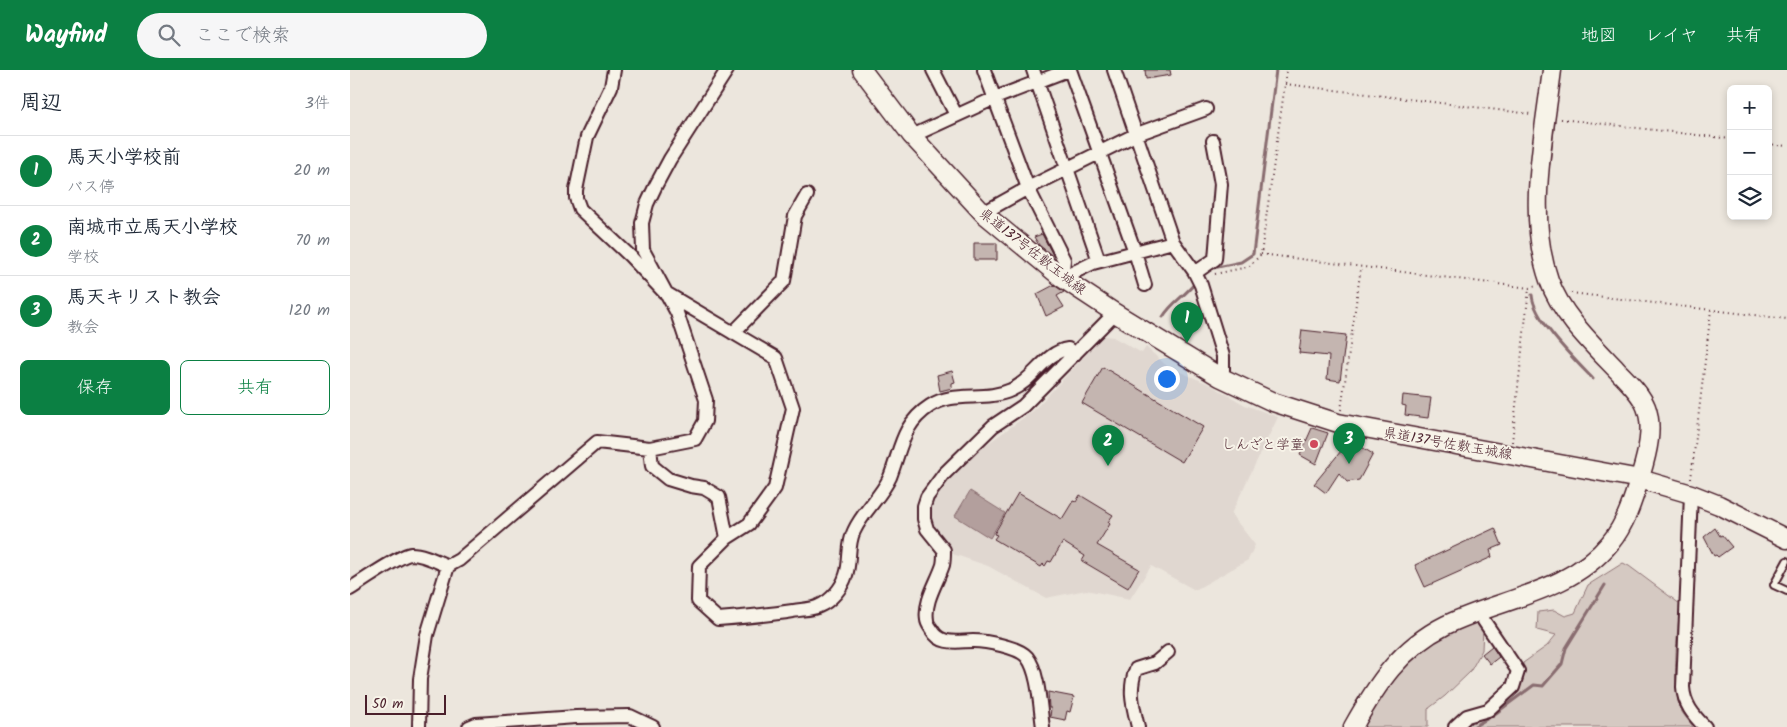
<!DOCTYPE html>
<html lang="ja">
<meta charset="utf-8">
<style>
body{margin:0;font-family:Kalam,"Klee One",sans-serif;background:#f6f6f7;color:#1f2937}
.controls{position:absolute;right:15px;top:15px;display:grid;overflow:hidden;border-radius:8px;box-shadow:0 2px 8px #0003}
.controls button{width:45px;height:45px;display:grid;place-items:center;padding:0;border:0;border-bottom:1px solid #e0e1e3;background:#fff;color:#1f2937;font:25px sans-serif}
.scale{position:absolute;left:15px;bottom:12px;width:81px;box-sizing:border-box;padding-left:5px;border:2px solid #4a1f2b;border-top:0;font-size:14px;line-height:18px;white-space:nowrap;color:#4a1f2b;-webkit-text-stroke:4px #f7f3e8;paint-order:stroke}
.you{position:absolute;left:816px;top:308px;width:18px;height:18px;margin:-12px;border:4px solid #fff;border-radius:50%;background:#1a73e8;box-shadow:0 0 0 8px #1a73e833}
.badge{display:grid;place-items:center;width:32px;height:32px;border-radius:50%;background:#0b8043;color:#fff;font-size:16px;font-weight:700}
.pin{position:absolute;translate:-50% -41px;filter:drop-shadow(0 1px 2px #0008)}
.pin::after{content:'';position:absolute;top:26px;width:18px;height:15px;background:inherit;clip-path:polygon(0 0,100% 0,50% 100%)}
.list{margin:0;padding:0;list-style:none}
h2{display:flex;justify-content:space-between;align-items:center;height:65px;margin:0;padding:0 20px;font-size:21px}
h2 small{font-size:16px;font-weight:400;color:#747a83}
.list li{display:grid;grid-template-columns:32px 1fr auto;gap:15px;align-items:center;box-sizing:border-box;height:70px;padding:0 20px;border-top:1px solid #e0e1e3}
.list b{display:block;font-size:19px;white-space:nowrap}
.list p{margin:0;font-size:16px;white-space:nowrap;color:#747a83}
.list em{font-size:16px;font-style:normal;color:#747a83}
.actions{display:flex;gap:10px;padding:15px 20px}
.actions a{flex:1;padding:11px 0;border:1px solid #0b8043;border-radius:8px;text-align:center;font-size:18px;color:#0b8043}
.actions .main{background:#0b8043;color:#fff}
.icon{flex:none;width:28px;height:28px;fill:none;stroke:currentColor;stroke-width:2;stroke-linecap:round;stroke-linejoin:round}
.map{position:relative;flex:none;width:1437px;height:657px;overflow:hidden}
header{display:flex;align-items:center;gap:30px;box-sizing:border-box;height:70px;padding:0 25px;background:#0b8043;color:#fff}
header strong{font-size:24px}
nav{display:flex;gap:28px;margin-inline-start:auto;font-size:18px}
.search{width:350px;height:45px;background:#f6f6f7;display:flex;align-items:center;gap:12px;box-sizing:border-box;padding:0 18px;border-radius:28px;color:#747a83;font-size:19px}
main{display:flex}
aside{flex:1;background:#fff}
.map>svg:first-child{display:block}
</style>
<header>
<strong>Wayfind</strong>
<div class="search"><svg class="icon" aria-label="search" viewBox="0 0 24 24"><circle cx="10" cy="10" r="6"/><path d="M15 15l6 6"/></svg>ここで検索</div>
<nav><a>地図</a><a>レイヤ</a><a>共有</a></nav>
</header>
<main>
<aside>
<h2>周辺<small>3件</small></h2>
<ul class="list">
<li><span class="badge">1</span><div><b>馬天小学校前</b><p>バス停</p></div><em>20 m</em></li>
<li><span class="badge">2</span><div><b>南城市立馬天小学校</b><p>学校</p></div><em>70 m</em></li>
<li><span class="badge">3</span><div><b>馬天キリスト教会</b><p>教会</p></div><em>120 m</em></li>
</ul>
<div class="actions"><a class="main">保存</a><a>共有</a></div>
</aside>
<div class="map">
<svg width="1437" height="657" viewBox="0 0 1437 657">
<rect width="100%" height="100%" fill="#ece6dd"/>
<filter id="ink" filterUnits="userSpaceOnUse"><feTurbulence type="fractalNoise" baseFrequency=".02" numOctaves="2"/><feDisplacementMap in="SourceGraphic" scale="10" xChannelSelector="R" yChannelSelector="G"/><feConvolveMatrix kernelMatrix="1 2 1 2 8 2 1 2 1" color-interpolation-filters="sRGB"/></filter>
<g filter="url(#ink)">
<path fill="#e0d7d0" d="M 754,266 L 763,267 L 792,283 L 796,277 L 818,297 L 859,314 L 895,335 L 928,347 L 881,444 L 905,475 L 898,490 L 845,520 L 801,496 L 780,529 L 736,520 L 696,528 L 638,496 L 600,483 L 594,468 L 581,455 L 580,440 L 585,426 L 601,407 L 622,385 L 683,341 Z"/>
<path fill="#d5c9c2" stroke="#907476" d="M 1273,493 L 1279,496 L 1330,534 C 1328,559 1320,621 1332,642 C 1335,647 1340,652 1343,657 L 1110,657 L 1164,623 L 1172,610 L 1173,593 L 1197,576 L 1206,565 L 1187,560 L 1188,542 L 1204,540 L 1215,546 L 1225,543 L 1238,515 Z
M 1126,546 L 1133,557 L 1132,580 L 1120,602 L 1095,626 L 1078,639 L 1078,657 L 1010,657 L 1042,607 L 1077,572 Z"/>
<path fill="#b39f9d" stroke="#896c6f" d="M 620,421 L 655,443 L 640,468 L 605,446 Z"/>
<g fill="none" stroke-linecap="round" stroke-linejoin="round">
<path stroke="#896c6f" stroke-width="3" d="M 1199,94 L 1204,52
M 863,198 L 891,192 L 903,184 L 926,0
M 1182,225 C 1184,250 1225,290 1243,309
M 813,247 C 821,233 835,226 845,213
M 1123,657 L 1142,646 L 1184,615 L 1193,616 L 1212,594 L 1216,578 L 1255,515"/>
</g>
<path fill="#c4b5b0" stroke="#4a1f2b" d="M 795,0 L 820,0 L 821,5 L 796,9 Z
M 692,164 L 704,187 L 689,175 L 684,167 Z
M 624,173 L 647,173 L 647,190 L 624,190 Z
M 704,215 L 714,222 L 707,226 L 714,237 L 696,246 L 687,224 Z
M 952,260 L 996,265 L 990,311 L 977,309 L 979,286 L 949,283 Z
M 753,297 L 853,357 L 832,392 L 732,333 Z
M 602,301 L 605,312 L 602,313 L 602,318 L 590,321 L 587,305 Z
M 1053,325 L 1081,328 L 1078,348 L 1055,345 L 1056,336 L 1052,335 Z
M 962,358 L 978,363 L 966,394 L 950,385 Z
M 1000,370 L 1023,384 L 1009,410 L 997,412 L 989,403 L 976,423 L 964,414 Z
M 668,423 L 712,449 L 723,431 L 726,432 L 730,425 L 763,445 L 758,452 L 760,454 L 747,475 L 789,499 L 778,518 L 732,491 L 735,486 L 713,472 L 701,492 L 698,491 L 695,496 L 693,494 L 691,497 L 644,469 L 647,465 L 644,464 Z
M 1145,458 L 1152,475 L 1140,480 L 1142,487 L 1075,517 L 1065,495 Z
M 1365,458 L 1370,466 L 1372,465 L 1382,477 L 1368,487 L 1366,485 L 1364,486 L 1354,467 Z
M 1142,576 L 1149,587 L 1140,594 L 1132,584 Z
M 698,622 L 724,627 L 720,642 L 717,641 L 715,650 L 700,647 L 701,638 L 699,638 Z"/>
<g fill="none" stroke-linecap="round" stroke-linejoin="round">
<defs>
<path id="lane" d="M 1437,491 L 1424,515 L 1437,521"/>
<path id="street" d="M 264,0 L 261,17 L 237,67 L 226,120 L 226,128 L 230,139 L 280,186 L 314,222 L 426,288 L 443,338 L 425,418 L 399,454 L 377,468 L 349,496 L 348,531 L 368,549 C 393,547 418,545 443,541 C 452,539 461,540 469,536 C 481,531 492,518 496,505 C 501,491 497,475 504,461 C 513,441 531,427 540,407 C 551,379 552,354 580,336 C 604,320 635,332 661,320 C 683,311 695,282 718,279 L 725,284
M 583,0 L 606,45
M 634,0 L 678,118 L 714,190 L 712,208
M 683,0 L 749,191
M 720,0 L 785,182 L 795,215
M 764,0 L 823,172 L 844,201 L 851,215 L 873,286 L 873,300 L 870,307
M 562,66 L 645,28 L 718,0
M 633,143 L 678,118 L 787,64 L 856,39
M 845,203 L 865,189 L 871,114 L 863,71
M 712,208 L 743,193 L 823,172
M 383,263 L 434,211 L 445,146 L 457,125
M 300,378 L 302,396 L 318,409 L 341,416 L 354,418 L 369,427 L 377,468
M 1341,424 L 1333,617 C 1334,634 1343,645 1355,657
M 0,519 C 11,512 50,485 61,484 C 73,484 86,491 98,496
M 69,657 L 70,609 L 77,565 L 98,496 L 109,490 L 247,372 L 300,378 L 345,369 L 355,351 L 356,330 L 327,243 L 293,180 L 292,153 L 297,134 L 306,115 L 320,89 L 377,0
M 119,657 L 126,654 L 226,647 L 280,646 L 303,657
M 693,657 C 690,638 689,602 677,587 C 669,577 635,571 623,571 C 608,571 591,576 582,560 C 580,557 577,553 577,550 C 574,531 587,513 593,495 C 594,491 594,485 594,480 L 577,459 L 574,449 L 574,436 L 577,427 L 594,404 L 643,356 L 673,336 L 765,243
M 788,657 C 783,636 778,620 786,599 L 805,593 L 818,582
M 1105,657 L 1117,646 L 1138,640 L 1163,617 L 1168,601 L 1134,551 L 1130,541"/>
<path id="secondary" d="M 512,0 L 562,66 L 633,143 L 712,208 L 765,243 L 870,307 L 923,332 L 988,353 L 1290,409 L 1341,424 L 1369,435 L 1437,469
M 1003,657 C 1027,614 1050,578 1096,555 C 1151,528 1219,523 1260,473 C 1276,454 1284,427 1291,404 C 1297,384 1304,358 1296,337 C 1290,322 1276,310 1265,298 C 1240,272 1211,244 1199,210 C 1176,145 1194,67 1202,0"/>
</defs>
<use href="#lane" stroke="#4a1f2b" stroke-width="10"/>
<use href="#street" stroke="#4a1f2b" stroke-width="16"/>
<use href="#secondary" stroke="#4a1f2b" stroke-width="21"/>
<path stroke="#4a1f2b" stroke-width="2" stroke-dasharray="1 4" stroke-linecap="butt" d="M 935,14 L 1181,44
M 1211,49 L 1381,69
M 1418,74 L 1437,76
M 911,184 L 1179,218 L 1186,216
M 865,204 L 897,197 L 901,195 L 911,184 L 937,0
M 1221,223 L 1437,249
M 991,340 L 1011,197
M 1162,372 L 1179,218
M 1341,409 L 1361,240"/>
<use href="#lane" stroke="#f7f3e8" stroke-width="6"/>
<use href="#street" stroke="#f7f3e8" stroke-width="12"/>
<use href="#secondary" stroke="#f7f3e8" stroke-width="18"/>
</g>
</g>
<circle fill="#d1495b" stroke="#f7f3e8" stroke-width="2" cx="964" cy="374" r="5"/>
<g text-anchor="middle" stroke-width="4" stroke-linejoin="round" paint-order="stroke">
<g font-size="14" fill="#4a1f2b" stroke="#f7f3e8">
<text transform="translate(683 181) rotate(38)" y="5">県道137号佐敷玉城線</text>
<text transform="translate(1098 373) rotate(10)" y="5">県道137号佐敷玉城線</text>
</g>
<g font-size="14" fill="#4a1f2b" stroke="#f7f3e8" text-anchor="end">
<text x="954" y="379">しんざと学童</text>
</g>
</g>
</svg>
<div class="controls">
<button>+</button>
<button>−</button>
<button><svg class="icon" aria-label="layers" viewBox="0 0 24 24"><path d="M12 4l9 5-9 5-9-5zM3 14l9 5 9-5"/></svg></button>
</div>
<div class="scale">50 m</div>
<div class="you"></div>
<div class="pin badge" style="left:837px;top:273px">1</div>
<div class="pin badge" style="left:758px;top:396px">2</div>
<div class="pin badge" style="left:999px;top:394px">3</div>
</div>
</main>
